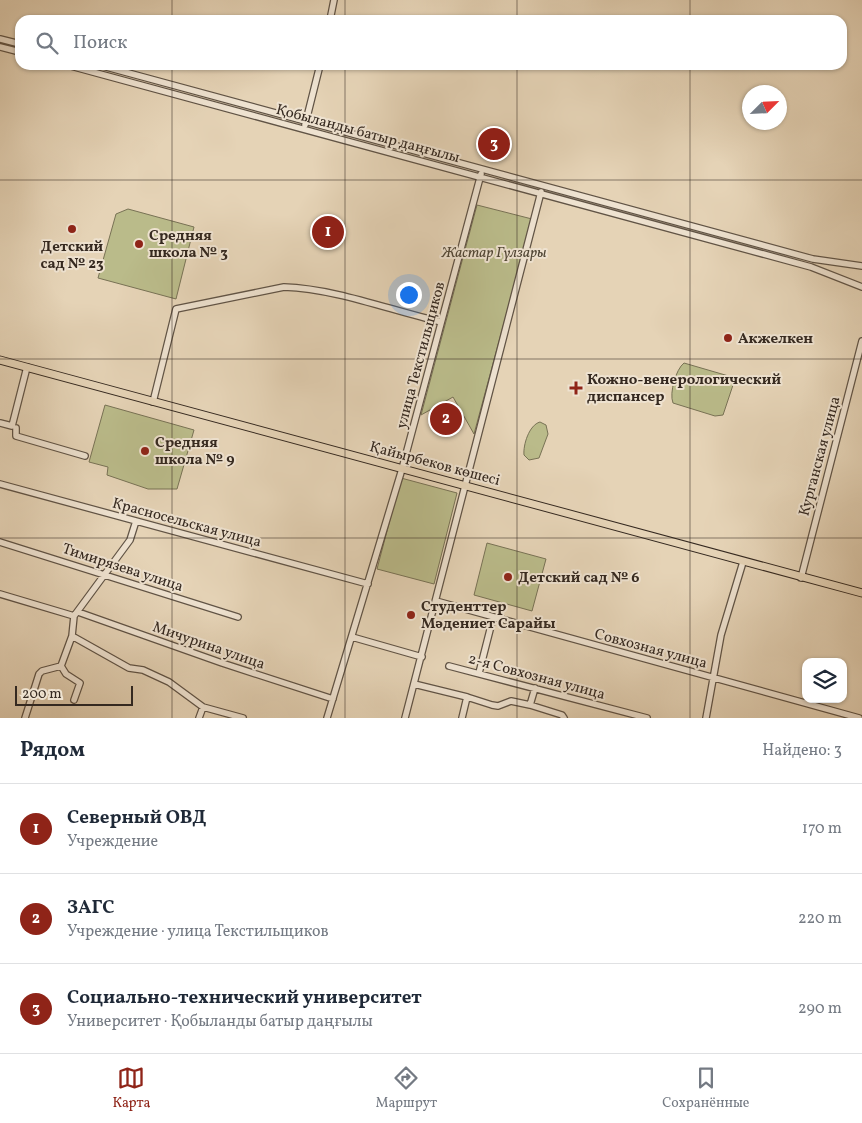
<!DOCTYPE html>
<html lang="ru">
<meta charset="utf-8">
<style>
body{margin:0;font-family:Vollkorn,serif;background:#f2f2f3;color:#1f2937}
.controls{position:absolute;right:15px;bottom:15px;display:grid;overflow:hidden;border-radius:10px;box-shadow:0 1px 4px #0004}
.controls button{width:45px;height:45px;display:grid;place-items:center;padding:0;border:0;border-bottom:1px solid #e0e1e3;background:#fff;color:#1f2937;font:25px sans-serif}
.compass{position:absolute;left:742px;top:85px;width:45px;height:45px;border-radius:50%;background:#fff;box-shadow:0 1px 4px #0004;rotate:66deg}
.scale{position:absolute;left:15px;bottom:12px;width:118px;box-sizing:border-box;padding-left:5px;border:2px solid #352920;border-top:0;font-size:14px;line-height:18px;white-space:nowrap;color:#352920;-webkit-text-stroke:4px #eee2d0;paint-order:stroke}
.you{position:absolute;left:408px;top:294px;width:18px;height:18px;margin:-12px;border:4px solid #fff;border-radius:50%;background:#1a73e8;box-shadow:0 0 0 8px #1a73e833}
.badge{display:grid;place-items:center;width:32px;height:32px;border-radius:50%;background:#8f2418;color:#fff;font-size:16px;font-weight:700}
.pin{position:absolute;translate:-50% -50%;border:2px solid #fff;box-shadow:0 1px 5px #0006}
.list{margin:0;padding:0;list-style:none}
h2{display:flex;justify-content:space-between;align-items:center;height:65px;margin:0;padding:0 20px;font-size:21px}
h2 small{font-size:16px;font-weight:400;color:#747a83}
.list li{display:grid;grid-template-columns:32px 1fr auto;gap:15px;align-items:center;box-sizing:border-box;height:90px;padding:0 20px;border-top:1px solid #e0e1e3}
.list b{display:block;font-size:19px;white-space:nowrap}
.list p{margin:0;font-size:16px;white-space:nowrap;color:#747a83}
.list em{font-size:16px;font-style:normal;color:#747a83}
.icon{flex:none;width:28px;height:28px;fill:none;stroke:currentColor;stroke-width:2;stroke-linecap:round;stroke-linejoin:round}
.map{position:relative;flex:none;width:862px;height:718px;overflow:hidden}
.search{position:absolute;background:#fff;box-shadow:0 1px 4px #0004;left:15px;right:15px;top:15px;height:55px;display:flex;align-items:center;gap:12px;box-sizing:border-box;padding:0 18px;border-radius:15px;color:#747a83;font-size:19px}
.sheet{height:335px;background:#fff}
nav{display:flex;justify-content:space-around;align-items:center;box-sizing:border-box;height:70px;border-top:1px solid #e0e1e3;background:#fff;font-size:14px;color:#747a83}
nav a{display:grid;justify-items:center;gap:2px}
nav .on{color:#8f2418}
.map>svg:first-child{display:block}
</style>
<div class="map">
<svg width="862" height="718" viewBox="0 0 862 718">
<rect width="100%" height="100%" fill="#e5d3b6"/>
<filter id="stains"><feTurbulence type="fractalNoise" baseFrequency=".004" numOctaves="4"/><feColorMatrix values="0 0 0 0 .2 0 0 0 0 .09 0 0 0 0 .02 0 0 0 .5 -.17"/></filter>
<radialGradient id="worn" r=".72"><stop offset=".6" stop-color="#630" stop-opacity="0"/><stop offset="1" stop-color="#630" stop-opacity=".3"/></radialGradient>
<path fill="#babb8a" stroke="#787255" d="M 477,205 L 532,219 L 474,434 L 453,397 L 421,415 Z
M 128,209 L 194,227 L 176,299 L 98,278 L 116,214 Z
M 684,363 L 732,377 L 733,385 L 723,415 L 715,416 L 673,403 C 669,393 676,369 684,363 Z
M 105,405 L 194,430 L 177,489 L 148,489 L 107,475 L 108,467 L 89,462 Z
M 540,422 L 546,425 L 548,434 L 539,458 L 529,460 L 524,455 C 523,445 529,425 540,422 Z
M 401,478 L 457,493 L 434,584 L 377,569 Z
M 487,543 L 546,559 L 532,611 L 474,595 Z"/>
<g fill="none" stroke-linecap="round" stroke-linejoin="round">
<defs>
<path id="minor" d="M 330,20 L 334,0
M 0,39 L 20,44
M 0,47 L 20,52
M 67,65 L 811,267 L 862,287
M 99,65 L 813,259 L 862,266
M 305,125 L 320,65
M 153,402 L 176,309 L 284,287 C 337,289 389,310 441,322
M 0,423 L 12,426 L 27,367
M 16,428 L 16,436 L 85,456
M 0,484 L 368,584
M 0,542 L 238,617
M 801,578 L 862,341
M 0,594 L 74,616
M 436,601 L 859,718
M 78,612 L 222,663 L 333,699
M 72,636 L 129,668 L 143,670 L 169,682 L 203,707 L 243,718
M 352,637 L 422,657
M 61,666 L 66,674 L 80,683 L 74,700
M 449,666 L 647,718
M 479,673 L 493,618
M 414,684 L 467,697
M 530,705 L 562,715 L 564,718
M 25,718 L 39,674 L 42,671 L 61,666 L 72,636 L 74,616 L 130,540 L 136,521
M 199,718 L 203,707
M 327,718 L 402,469 L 481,174
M 405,718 L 541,192
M 462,718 L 467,697 L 492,705 L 498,706 L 511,701 L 530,705 L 535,688
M 706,718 L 721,635 L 743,562"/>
<path id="major" d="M 0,360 L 862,593"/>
</defs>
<use href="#minor" stroke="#615446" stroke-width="8"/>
<use href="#major" stroke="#352920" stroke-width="9"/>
<use href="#minor" stroke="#eee2d0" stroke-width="5.5"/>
<use href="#major" stroke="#e5d3b6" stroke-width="7"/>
</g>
<path fill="none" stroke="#352920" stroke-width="1" stroke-opacity="0.55" d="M 172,0 L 172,20M 345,0 L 345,20M 517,0 L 517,20M 690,0 L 690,20M 172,65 L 172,718M 345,65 L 345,718M 517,65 L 517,718M 690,65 L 690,718M 0,180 L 862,180M 0,359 L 862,359M 0,538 L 862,538"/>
<g fill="#8f2418" stroke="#eee2d0" stroke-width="2">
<circle cx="72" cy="229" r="5"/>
<circle cx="139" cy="244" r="5"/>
<circle cx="728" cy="338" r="5"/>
<path d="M573.5 380.5h5v5h5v5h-5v5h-5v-5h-5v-5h5z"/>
<circle cx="145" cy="451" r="5"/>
<circle cx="508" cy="577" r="5"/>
<circle cx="411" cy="615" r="5"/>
</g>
<g text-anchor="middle" stroke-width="4" stroke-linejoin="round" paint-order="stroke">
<g font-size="15" fill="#352920" stroke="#eee2d0">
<text transform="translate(368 133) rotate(15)" y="5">Қобыланды батыр даңғылы</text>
<text transform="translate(420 355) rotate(-75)" y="5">улица Текстильщиков</text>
<text transform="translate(819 456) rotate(-75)" y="5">Курганская улица</text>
<text transform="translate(435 463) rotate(15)" y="5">Қайырбеков көшесі</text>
<text transform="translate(187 522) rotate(15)" y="5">Красносельская улица</text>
<text transform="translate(123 567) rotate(18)" y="5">Тимирязева улица</text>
<text transform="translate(209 645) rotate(19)" y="5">Мичурина улица</text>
<text transform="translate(651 648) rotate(15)" y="5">Совхозная улица</text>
<text transform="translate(537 676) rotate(15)" y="5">2-я Совхозная улица</text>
</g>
<g font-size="15" font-weight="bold" fill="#352920" stroke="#eee2d0" text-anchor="start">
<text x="149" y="240">Средняя<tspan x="149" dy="17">школа № 3</tspan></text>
<text x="72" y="251" text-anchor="middle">Детский<tspan x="72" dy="17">сад № 23</tspan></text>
<text x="738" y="343">Акжелкен</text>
<text x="587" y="384">Кожно-венерологический<tspan x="587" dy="17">диспансер</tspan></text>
<text x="155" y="447">Средняя<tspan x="155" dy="17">школа № 9</tspan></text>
<text x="518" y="582">Детский сад № 6</text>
<text x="421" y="611">Студенттер<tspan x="421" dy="17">Мәдениет Сарайы</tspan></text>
</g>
<g font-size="15" font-style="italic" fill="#504635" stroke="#eee2d0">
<text x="494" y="257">Жастар Гүлзары</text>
</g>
</g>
<rect width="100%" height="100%" filter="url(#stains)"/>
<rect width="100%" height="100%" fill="url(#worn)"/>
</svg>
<div class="controls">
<button><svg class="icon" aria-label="layers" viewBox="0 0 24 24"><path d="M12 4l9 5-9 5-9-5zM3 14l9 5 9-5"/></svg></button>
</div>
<svg class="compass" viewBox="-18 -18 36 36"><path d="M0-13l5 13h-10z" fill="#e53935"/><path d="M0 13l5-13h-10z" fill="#747a83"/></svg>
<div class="scale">200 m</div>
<div class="you"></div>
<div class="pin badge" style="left:328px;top:232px">1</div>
<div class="pin badge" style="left:446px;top:419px">2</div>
<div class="pin badge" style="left:494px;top:144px">3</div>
<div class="search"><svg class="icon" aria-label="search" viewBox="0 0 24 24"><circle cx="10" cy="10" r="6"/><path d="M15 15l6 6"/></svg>Поиск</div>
</div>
<section class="sheet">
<h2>Рядом<small>Найдено: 3</small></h2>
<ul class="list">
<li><span class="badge">1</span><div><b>Северный ОВД</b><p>Учреждение</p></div><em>170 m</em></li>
<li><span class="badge">2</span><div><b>ЗАГС</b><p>Учреждение · улица Текстильщиков</p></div><em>220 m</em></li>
<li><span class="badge">3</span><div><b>Социально-технический университет</b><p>Университет · Қобыланды батыр даңғылы</p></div><em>290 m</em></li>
</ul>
</section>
<nav>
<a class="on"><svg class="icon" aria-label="map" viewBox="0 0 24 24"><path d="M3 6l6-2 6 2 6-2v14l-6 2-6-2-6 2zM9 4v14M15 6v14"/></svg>Карта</a>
<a><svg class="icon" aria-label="directions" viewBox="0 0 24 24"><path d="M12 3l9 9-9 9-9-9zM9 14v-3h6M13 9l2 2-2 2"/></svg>Маршрут</a>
<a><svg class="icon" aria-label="saved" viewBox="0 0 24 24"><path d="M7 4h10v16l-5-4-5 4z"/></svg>Сохранённые</a>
</nav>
